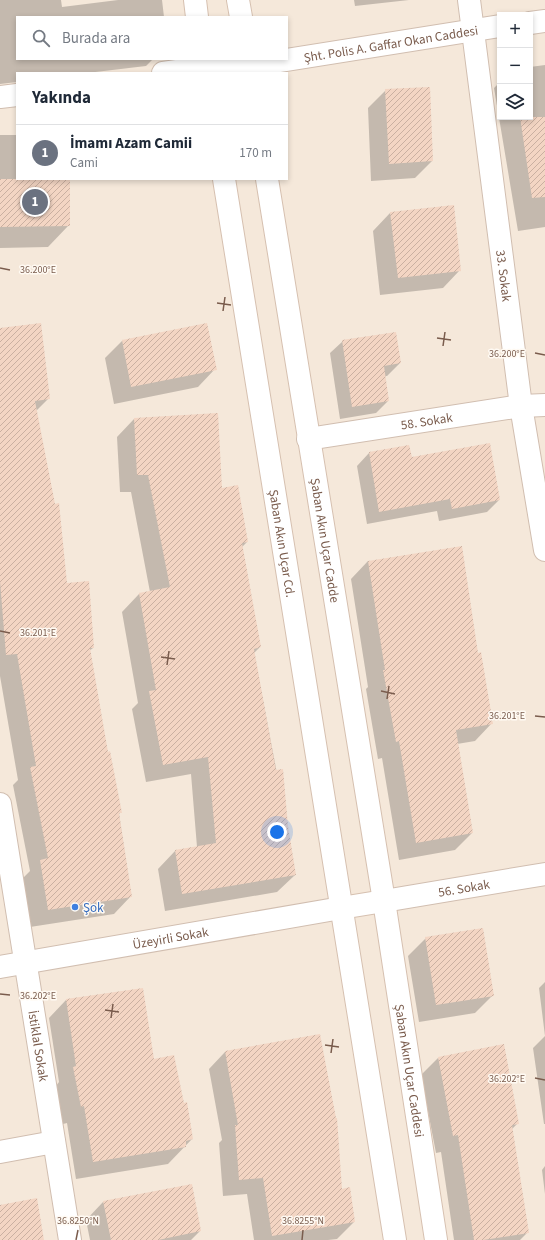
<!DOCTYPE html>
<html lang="tr">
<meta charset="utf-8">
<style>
body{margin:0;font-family:"Source Sans 3",sans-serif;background:#f6f6f7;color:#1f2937}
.controls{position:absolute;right:12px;top:12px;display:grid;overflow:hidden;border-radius:0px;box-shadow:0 2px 6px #0003}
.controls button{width:36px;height:36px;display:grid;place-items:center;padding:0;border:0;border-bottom:1px solid #e0e1e3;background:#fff;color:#1f2937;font:20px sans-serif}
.you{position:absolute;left:277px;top:832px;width:14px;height:14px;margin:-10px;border:3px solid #fff;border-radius:50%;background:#1a73e8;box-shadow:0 0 0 6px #1a73e833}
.badge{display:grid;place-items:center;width:26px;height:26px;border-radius:50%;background:#0b8043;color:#fff;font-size:13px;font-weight:700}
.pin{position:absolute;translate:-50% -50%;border:2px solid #fff;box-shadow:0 1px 4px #0006}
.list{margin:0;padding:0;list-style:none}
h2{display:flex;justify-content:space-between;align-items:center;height:52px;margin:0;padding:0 16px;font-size:17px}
h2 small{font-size:13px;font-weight:400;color:#747a83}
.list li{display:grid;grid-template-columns:26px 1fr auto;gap:12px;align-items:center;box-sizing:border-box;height:56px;padding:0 16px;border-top:1px solid #e0e1e3}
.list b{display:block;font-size:15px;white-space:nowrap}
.list p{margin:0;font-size:13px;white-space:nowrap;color:#747a83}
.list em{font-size:13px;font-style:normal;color:#747a83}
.icon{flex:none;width:22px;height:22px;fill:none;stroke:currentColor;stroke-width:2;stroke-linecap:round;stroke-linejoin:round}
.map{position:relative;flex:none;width:545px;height:1240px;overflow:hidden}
.search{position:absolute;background:#fff;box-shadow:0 2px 6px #0003;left:16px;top:16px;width:272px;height:44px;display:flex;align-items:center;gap:10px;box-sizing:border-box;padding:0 14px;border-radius:0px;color:#747a83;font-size:15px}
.panel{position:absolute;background:#fff;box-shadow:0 2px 6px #0003;left:16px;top:72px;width:272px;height:108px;border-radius:0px}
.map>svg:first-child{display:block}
</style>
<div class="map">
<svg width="545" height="1240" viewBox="0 0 545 1240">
<defs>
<pattern id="building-hatch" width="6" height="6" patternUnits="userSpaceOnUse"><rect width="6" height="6" fill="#f3d5c3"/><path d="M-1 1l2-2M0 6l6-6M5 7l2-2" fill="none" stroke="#cab0a1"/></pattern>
</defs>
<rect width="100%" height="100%" fill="#fdf6ec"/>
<path fill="#f5e8da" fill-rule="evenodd" d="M 0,0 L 545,0 L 545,1240 L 0,1240 ZM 500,15 L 530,15 L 530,117 L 500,117 ZM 17,17 L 287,17 L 287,59 L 17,59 ZM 17,73 L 287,73 L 287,179 L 17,179 Z"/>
<path fill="#0003" d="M 0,0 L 61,0 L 62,7 L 118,0 L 162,0 L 164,17 L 17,17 L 17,59 L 153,59 L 146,66 L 87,73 L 17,73 L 17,82 L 0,84 Z
M 354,0 L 409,0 L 355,6 Z
M 545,65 L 545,227 L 518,231 L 494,88 L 500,82 L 500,117 L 530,117 L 530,67 Z
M 386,90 L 432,161 L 415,178 L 371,181 L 368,108 Z
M 0,135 L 17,135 L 17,179 L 69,179 L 69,225 L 48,247 L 0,248 Z
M 390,213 L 460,270 L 443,288 L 380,295 L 373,231 Z
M 206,324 L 215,369 L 198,387 L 114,404 L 105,358 L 122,341 Z
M 0,329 L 49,398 L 36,411 L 66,584 L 93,648 L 89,651 L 107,753 L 121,812 L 119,814 L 131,896 L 114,914 L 30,927 L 23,878 L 30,871 L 13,785 L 18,780 L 0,676 Z
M 343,341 L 400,363 L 387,376 L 384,376 L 388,401 L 376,413 L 340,419 L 330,353 Z
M 134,419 L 221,489 L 247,542 L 242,547 L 260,647 L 254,653 L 287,826 L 295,875 L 277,892 L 165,911 L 158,869 L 175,851 L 197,847 L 191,774 L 146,782 L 132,709 L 138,703 L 122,612 L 139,594 L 150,592 L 131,492 L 120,492 L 117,437 Z
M 409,446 L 411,458 L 499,500 L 487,512 L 439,521 L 437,511 L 367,524 L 357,466 L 369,453 Z
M 368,561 L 478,654 L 492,723 L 475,741 L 457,744 L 472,833 L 455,850 L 399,860 L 382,758 L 378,759 L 366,689 L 368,687 L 351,579 Z
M 426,938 L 493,995 L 475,1013 L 419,1022 L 408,956 Z
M 545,982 L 545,1124 L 544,1124 L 533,1048 L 545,1036 L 539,988 Z
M 66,1000 L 153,1060 L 192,1139 L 168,1164 L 76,1179 L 67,1123 L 63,1124 L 56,1086 L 59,1082 L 49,1018 Z
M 319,1035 L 341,1190 L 354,1222 L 337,1239 L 328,1240 L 254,1240 L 247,1194 L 223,1196 L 219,1143 L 222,1140 L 209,1069 L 225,1052 Z
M 438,1058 L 518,1123 L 511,1130 L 528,1232 L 520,1240 L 454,1240 L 441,1152 L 436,1153 L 421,1075 Z
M 545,1166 L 545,1194 L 542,1170 Z
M 103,1202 L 200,1231 L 191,1240 L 90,1240 L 86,1220 Z"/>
<path fill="url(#building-hatch)" d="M 430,87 L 433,161 L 389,164 L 385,89 Z
M 520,117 L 545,117 L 545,197 L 532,198 Z
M 0,179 L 70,179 L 70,226 L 0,227 Z
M 454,205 L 461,271 L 398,278 L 390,212 Z
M 41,323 L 50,399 L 35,401 L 55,504 L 59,503 L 67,583 L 89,581 L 94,648 L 90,648 L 108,752 L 110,751 L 122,813 L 119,813 L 132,897 L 48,910 L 40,860 L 48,858 L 30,767 L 36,766 L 17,654 L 6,655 L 0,581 L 0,328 Z
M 207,323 L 217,370 L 131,387 L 122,340 Z
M 396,332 L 401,363 L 384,366 L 389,401 L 352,407 L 342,340 Z
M 218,413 L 222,488 L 238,485 L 248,542 L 242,543 L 261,647 L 254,649 L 276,770 L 283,769 L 288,826 L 296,875 L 182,894 L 175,850 L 216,843 L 208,757 L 163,765 L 149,691 L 156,690 L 139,593 L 170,587 L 148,475 L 137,475 L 134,418 Z
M 490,443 L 500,500 L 452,509 L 450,499 L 379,512 L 369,452 L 409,445 L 412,457 Z
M 462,546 L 478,653 L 481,652 L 493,724 L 456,730 L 473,833 L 416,843 L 399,741 L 396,742 L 383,670 L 385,670 L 368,561 Z
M 483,928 L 494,996 L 436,1005 L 425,937 Z
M 143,988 L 154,1059 L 174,1055 L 184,1103 L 187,1102 L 193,1139 L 186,1141 L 186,1147 L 93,1162 L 84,1106 L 81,1107 L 73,1067 L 76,1066 L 66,999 Z
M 320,1034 L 336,1118 L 337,1118 L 342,1189 L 350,1187 L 355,1222 L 272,1236 L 263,1178 L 239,1180 L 235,1125 L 238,1125 L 225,1051 Z
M 504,1044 L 519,1124 L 512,1125 L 529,1233 L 483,1240 L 474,1240 L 458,1135 L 453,1136 L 438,1057 Z
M 192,1184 L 201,1231 L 158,1240 L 111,1240 L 103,1201 Z
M 37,1198 L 44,1240 L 0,1240 L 0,1205 Z"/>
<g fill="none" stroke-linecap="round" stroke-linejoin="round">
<defs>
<g id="minor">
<path id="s1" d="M 469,0 L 521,406 L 545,550"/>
<path d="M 530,23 L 545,21"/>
<path id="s2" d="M 163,73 L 205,67 L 249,66 L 500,26"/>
<path d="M 0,97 L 17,95"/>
<path id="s3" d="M 308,439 L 521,406 L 545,405"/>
<path id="s4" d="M 0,804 L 70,1240"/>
<path id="s5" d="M 384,901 L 545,874"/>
<path id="s6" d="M 0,967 L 341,908"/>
<path d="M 0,1152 L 54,1142"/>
</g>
<g id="secondary">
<path d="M 195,0 L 197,17"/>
<path d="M 238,0 L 241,17"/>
<path d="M 204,59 L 206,73"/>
<path d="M 248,59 L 250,73"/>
<path id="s7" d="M 224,179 L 395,1240"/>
<path id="s8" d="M 267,179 L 384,901 L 436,1240"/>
<path d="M 341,908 L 384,901"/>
</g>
</defs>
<use href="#minor" stroke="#d1beb0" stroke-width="24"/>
<use href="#secondary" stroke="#d6c0b0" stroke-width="24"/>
<use href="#minor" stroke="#fff" stroke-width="22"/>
<use href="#secondary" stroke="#fff" stroke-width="22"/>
</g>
<path fill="none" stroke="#7a5c4d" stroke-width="1.5" d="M 0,268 L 10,270M 217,303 L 231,305M 223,311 L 225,297M 437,338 L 451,340M 443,346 L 445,332M 535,353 L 545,355M 0,631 L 10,633M 161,657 L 175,659M 167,665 L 169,651M 381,691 L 395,694M 387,699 L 389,686M 535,716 L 545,717M 0,994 L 10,995M 105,1010 L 119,1012M 111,1018 L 113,1004M 325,1045 L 339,1047M 331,1053 L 333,1039M 535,1078 L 545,1080M 76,1240 L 78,1230M 302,1240 L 303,1230"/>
<circle fill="#3f7fe0" stroke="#fffaf3" stroke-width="1.5" cx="75" cy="907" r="4"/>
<g text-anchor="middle" stroke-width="3" stroke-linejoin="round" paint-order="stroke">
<g font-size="13" fill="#7a5c4d" stroke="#fffaf3">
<text dy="5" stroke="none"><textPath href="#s2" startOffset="230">Şht. Polis A. Gaffar Okan Caddesi</textPath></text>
<text dy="5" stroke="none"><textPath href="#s1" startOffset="278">33. Sokak</textPath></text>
<text dy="5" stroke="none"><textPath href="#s3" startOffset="120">58. Sokak</textPath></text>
<text dy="5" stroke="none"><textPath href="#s8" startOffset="366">Şaban Akın Uçar Cadde</textPath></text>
<text dy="5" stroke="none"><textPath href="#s7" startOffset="369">Şaban Akın Uçar Cd.</textPath></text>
<text dy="5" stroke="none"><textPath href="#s5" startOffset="81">56. Sokak</textPath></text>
<text dy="5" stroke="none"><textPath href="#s6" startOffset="173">Üzeyirli Sokak</textPath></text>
<text dy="5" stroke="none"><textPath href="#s4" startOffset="245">İstiklal Sokak</textPath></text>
<text dy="5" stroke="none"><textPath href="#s8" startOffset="903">Şaban Akın Uçar Caddesi</textPath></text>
</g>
<g font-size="13" fill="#366cbe" stroke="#fffaf3" text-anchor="start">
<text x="83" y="912">Şok</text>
</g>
</g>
<g font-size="10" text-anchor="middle" fill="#7a5c4d" stroke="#fffaf3" stroke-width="3" stroke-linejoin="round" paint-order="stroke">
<text x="38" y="273">36.200°E</text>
<text x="507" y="357">36.200°E</text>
<text x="38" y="636">36.201°E</text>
<text x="507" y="719">36.201°E</text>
<text x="38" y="999">36.202°E</text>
<text x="507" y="1082">36.202°E</text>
<text x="78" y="1224">36.8250°N</text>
<text x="303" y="1224">36.8255°N</text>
</g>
</svg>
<div class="controls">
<button>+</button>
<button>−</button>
<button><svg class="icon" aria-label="layers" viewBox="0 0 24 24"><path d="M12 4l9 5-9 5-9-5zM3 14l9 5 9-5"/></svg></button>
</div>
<div class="you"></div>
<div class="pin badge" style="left:35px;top:202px;background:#6b7280">1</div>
<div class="search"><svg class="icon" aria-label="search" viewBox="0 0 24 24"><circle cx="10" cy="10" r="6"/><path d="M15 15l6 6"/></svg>Burada ara</div>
<section class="panel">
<h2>Yakında<small></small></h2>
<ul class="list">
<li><span class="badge" style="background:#6b7280">1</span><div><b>İmamı Azam Camii</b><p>Cami</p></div><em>170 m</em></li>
</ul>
</section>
</div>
